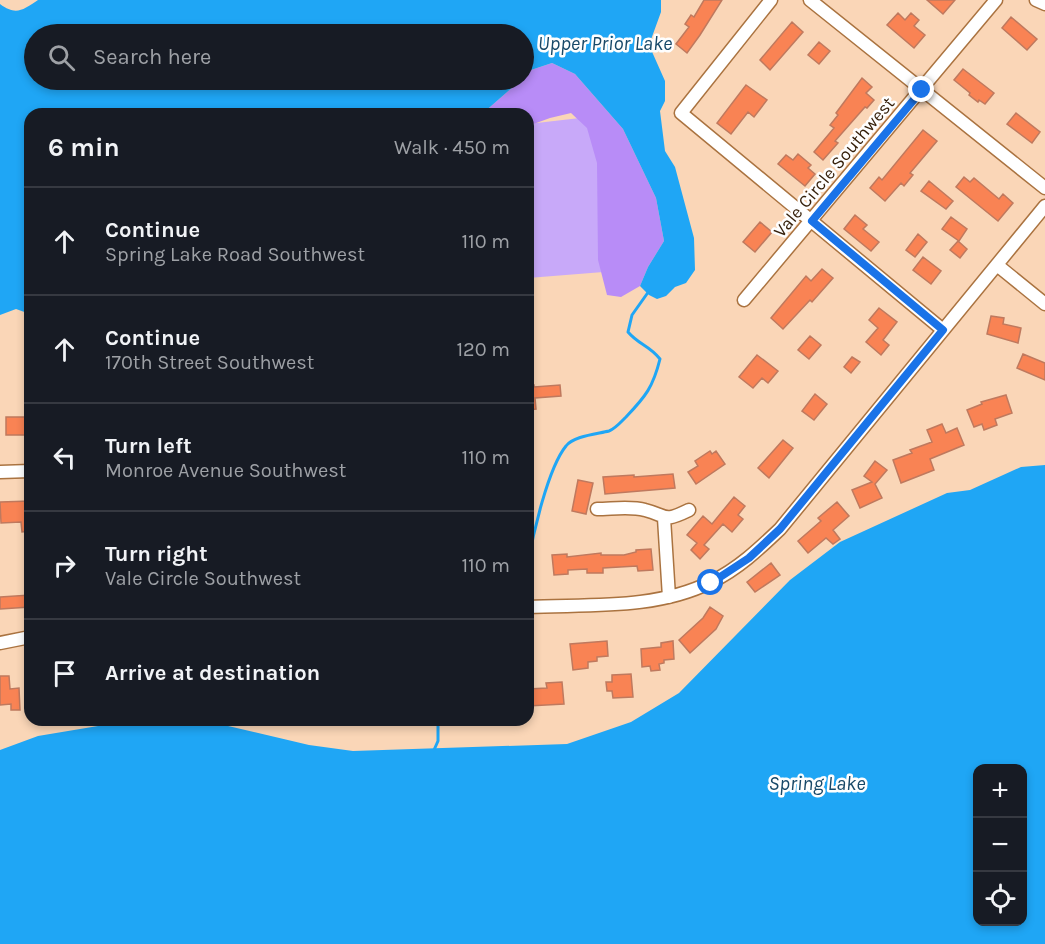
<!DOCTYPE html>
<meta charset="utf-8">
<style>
body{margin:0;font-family:Karla,sans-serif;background:#242831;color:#f1f3f6}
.controls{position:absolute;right:18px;bottom:18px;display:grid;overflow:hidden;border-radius:12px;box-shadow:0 3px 9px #0003}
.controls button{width:54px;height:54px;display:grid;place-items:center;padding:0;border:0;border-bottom:2px solid #363941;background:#171b24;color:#f1f3f6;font:30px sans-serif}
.stop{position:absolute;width:18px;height:18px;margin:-14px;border:4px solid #1a73e8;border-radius:50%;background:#fff}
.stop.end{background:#1a73e8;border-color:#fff;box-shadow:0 2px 6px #0008}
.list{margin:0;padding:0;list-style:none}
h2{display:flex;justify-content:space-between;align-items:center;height:78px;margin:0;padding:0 24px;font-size:26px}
h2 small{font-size:20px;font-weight:400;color:#9ea1a6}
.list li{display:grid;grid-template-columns:39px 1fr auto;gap:18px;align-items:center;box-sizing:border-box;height:108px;padding:0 24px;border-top:2px solid #363941}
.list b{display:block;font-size:22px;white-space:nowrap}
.list p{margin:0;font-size:20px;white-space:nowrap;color:#9ea1a6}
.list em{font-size:20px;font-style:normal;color:#9ea1a6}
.icon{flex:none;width:33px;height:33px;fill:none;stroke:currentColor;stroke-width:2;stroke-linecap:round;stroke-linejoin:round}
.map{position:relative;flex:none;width:1045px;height:944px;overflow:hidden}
.search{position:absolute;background:#171b24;box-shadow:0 3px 9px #0003;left:24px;top:24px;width:510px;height:66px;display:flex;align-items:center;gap:15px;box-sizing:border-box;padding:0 21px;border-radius:33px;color:#9ea1a6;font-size:22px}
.panel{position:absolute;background:#171b24;box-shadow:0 3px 9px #0003;left:24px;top:108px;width:510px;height:618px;border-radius:18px}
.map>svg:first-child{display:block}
</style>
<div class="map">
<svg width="1045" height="944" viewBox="0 0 1045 944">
<rect width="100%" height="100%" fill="#fad6b7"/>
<path fill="#c8a9f9" d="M 606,115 L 616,271 L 528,278 L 528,124 Z"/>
<path fill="#b88cf7" d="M 552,63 L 575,74 L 623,129 L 656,198 L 664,241 L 648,267 L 640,286 L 621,297 L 607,295 L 598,260 L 597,163 L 587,128 L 571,113 L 550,118 L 528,126 L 528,114 L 482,114 L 521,80 L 524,80 L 524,77 L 531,70 Z"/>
<path fill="#1fa6f5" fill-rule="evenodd" d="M 38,0 L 661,0 L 661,12 L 649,45 L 665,81 L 665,101 L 660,111 L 665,151 L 675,167 L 694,238 L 695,270 L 686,283 L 675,287 L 666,296 L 657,299 L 649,295 L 640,286 L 648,267 L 664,241 L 656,198 L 623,129 L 575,74 L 552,63 L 531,70 L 524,77 L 524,34 L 34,34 L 34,80 L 521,80 L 482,114 L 30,114 L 30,314 L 16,309 L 0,315 L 0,4 C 16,16 23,10 38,0 Z
M 1045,465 L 1045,944 L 0,944 L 0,750 L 38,736 L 134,720 L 211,722 L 309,745 L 353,751 L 567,744 L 631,722 L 679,693 L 790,580 L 840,542 L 947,493 L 970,490 L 1021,467 ZM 978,768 L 1022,768 L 1022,922 L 978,922 Z"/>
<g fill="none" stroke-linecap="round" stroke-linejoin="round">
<path stroke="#1fa6f5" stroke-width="3" d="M 528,563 C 533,534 548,468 566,446 C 573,436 597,434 609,431 C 615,429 621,422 626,417 C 646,396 653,387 660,359 C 649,345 639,345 628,332 L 632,315 L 649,291
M 434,750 L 438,741 L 438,720"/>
</g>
<path fill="#f98354" stroke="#bf795e" stroke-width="1.5" d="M 704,0 L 722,0 L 700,35 L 687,53 L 676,44 L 689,27 L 685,24 L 691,15 L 694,17 Z
M 927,0 L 955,0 L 943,14 Z
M 898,13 L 905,20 L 911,13 L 919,20 L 914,26 L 925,35 L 914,48 L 887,25 Z
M 1011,17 L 1037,39 L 1027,50 L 1002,28 Z
M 792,22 L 803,32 L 770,70 L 760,60 Z
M 819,42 L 830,51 L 819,64 L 808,55 Z
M 963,69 L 994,93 L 985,104 L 979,100 L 978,102 L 969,95 L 970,93 L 954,80 Z
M 862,78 L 872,87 L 866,93 L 874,100 L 867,108 L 865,107 L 835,141 L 838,143 L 823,160 L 814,152 L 834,128 L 830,125 L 838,115 L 836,113 Z
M 746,85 L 767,100 L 754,117 L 748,112 L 731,134 L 717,123 Z
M 1016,113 L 1040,132 L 1032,143 L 1007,124 Z
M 923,130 L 937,141 L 910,173 L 913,175 L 904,186 L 901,183 L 885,201 L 870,188 L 879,177 L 882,180 Z
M 798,154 L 811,165 L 808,168 L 815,174 L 805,186 L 778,164 L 786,155 L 793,160 Z
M 964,177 L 970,182 L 974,178 L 999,199 L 1003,194 L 1013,203 L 998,221 L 956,187 Z
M 929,181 L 953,201 L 946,209 L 921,191 Z
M 855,215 L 867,225 L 863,229 L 879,242 L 871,251 L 844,229 Z
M 951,217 L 967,229 L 959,241 L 942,229 Z
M 760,222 L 772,232 L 755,252 L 743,242 Z
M 918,234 L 927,242 L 915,257 L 906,250 Z
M 958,241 L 967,249 L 960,258 L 950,250 Z
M 923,257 L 941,271 L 931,284 L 913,270 Z
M 822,269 L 833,278 L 812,302 L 810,300 L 783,329 L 771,318 L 806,276 L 811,281 Z
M 879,308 L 897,322 L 883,340 L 889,345 L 881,355 L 866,342 L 878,328 L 869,320 Z
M 991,316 L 1004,318 L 1003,324 L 1021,328 L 1018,343 L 987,334 Z
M 810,336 L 821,345 L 809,359 L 798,350 Z
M 1023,354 L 1045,363 L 1045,380 L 1017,368 Z
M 757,355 L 778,371 L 768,383 L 762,378 L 753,388 L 739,377 Z
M 852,357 L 860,362 L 851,373 L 844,367 Z
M 528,385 L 534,385 L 534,387 L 560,385 L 561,396 L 535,398 L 536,409 L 528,410 Z
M 815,394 L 827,404 L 814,420 L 802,411 Z
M 1006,395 L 1012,413 L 995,419 L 997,425 L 984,430 L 982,424 L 974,427 L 967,410 L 982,404 L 981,402 Z
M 6,417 L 30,417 L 30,435 L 6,435 Z
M 942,424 L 946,433 L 957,428 L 964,445 L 930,459 L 934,470 L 901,483 L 893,460 L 912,453 L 910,450 L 932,442 L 927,430 Z
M 783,440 L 793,448 L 769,478 L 758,468 Z
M 710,451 L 712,454 L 716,451 L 725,464 L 696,484 L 688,472 L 698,466 L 695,461 Z
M 875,461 L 887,470 L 875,484 L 882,498 L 860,508 L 852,490 L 872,482 L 864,476 Z
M 673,474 L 675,488 L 605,494 L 603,477 L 634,475 L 634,477 Z
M 578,480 L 593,483 L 586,514 L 572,511 Z
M 734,497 L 745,506 L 738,515 L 743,519 L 732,532 L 723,524 L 704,545 L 709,549 L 700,559 L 691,550 L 697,543 L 687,535 L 703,516 L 712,524 Z
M 30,501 L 30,531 L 22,532 L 21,522 L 1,523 L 0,502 Z
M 837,502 L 849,516 L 833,530 L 840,539 L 833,544 L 826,538 L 808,553 L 798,541 L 821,521 L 818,518 Z
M 651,549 L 653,570 L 638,571 L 637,566 L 603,568 L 603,573 L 587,573 L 587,569 L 568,570 L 568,574 L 554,575 L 552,555 L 567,554 L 567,557 L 601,553 L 601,555 L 624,555 L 636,552 L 636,550 Z
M 771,563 L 780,575 L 755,592 L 747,582 Z
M 30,595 L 30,607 L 0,609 L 0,597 Z
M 710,607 L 723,616 L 716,629 L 690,653 L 679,640 L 703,618 Z
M 607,641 L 608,656 L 597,657 L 597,661 L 588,662 L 588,668 L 573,670 L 570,644 Z
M 673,641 L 674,659 L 664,660 L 664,663 L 659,664 L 660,670 L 651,671 L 650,666 L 642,667 L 641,649 L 661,647 L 661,643 Z
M 631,674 L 633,697 L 613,698 L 612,691 L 607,691 L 606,682 L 612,682 L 612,675 Z
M 0,676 L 9,676 L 10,689 L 19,688 L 20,710 L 11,710 L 11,704 L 0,705 Z
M 562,682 L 564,704 L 528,706 L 528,689 L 547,688 L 546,683 Z"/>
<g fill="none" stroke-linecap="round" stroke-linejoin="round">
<defs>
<path id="minor" d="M 771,0 L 681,113 L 943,330
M 810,0 L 1045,188
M 1036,0 L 1045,4
M 997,265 L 1045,304
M 744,300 L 996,0
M 0,472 L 30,471
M 597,509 C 612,509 631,506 645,510 C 669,516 662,523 689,510
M 664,518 L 669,597
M 528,607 C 588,604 655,610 711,582 C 738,569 759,549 780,529 L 1045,206
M 0,643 L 30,637"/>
</defs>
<use href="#minor" stroke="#aa7340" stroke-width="15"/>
<use href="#minor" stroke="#fff" stroke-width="12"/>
</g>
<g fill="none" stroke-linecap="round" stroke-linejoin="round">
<path stroke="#1a73e8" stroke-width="8" d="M 711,583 L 749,558 L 780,529 L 943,330 L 812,221 L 922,90"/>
</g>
<g text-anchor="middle" stroke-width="5" stroke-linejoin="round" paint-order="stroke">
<g font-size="18" fill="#341e08" stroke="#fefefe">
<text transform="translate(834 167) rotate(-50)" y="6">Vale Circle Southwest</text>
</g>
<g font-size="20" font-style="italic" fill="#174868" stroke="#fefefe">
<text x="605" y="50">Upper Prior Lake</text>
<text x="817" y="790">Spring Lake</text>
</g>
</g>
</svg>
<div class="controls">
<button>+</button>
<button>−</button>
<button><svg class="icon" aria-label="locate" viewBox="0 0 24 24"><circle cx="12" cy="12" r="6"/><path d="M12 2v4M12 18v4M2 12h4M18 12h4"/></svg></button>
</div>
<div class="stop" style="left:711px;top:583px"></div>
<div class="stop end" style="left:922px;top:90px"></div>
<div class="search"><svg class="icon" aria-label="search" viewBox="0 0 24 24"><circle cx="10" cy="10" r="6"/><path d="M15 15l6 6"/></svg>Search here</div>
<section class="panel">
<h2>6 min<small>Walk · 450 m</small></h2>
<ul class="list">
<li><svg class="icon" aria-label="ahead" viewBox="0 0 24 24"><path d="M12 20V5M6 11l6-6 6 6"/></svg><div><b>Continue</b><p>Spring Lake Road Southwest</p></div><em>110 m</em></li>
<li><svg class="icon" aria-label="ahead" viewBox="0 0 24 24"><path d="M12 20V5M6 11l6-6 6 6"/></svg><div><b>Continue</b><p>170th Street Southwest</p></div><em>120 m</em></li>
<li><svg class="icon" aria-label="left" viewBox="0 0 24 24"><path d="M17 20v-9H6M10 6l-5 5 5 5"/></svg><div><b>Turn left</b><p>Monroe Avenue Southwest</p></div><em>110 m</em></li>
<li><svg class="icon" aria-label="right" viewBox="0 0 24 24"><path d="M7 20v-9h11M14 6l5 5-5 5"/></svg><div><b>Turn right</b><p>Vale Circle Southwest</p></div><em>110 m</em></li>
<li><svg class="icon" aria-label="arrive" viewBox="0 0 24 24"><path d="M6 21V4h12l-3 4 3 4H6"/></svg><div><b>Arrive at destination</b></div></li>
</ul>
</section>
</div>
